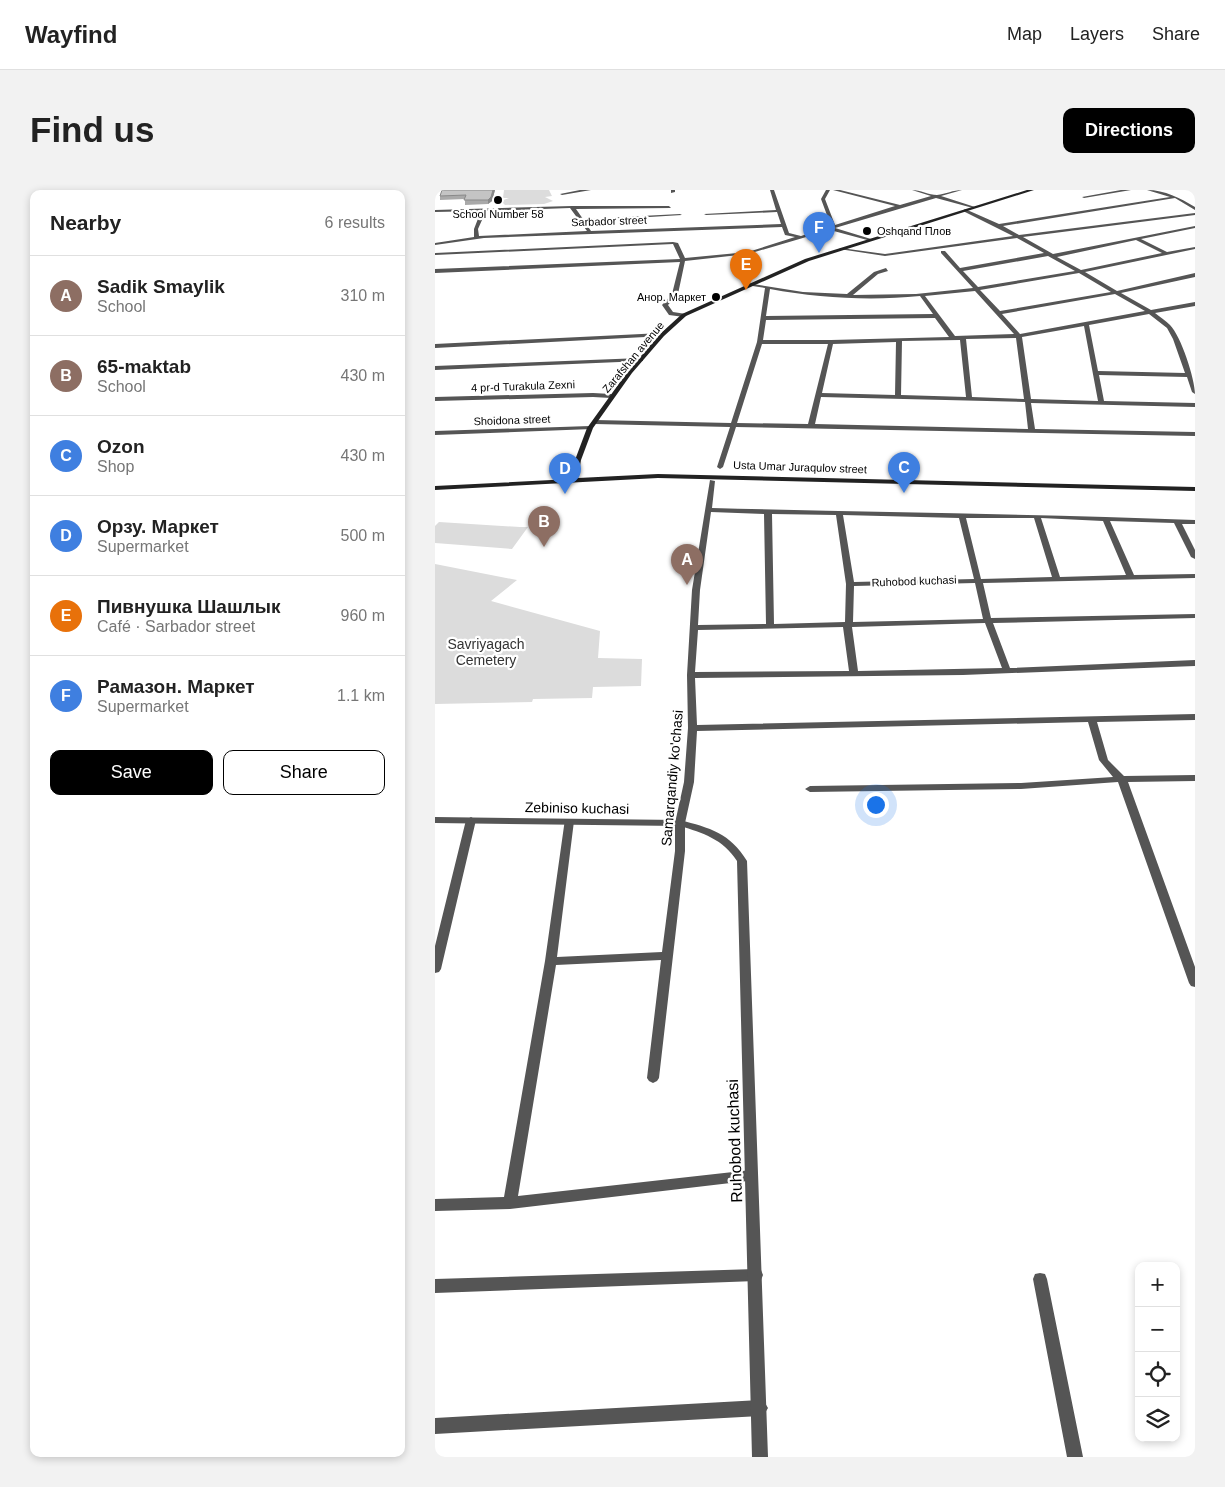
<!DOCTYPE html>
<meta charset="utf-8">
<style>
body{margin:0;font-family:Helvetica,sans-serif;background:#f2f2f2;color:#222}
.controls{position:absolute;right:15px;bottom:15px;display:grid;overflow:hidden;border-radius:10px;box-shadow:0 2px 8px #0003}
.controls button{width:45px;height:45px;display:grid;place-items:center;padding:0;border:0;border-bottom:1px solid #e0e0e0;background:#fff;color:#222;font:25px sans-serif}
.you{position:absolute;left:440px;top:614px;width:18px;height:18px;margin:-12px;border:4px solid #fff;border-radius:50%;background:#1a73e8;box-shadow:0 0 0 8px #1a73e833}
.badge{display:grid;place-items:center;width:32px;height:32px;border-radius:50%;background:#000;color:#fff;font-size:16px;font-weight:700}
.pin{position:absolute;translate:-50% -41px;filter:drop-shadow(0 1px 2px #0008)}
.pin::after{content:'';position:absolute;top:26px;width:18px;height:15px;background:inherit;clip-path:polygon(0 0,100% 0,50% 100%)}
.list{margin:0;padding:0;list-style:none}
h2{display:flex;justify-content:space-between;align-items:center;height:65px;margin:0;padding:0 20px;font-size:21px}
h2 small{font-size:16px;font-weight:400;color:#767676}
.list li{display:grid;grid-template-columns:32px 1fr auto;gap:15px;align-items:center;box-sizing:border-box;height:80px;padding:0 20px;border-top:1px solid #e0e0e0}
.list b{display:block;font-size:19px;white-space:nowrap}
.list p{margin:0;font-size:16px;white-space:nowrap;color:#767676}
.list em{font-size:16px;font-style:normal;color:#767676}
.actions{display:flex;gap:10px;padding:15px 20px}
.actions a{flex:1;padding:11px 0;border:1px solid #000;border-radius:10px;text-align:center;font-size:18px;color:#000}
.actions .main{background:#000;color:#fff}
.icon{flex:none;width:28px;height:28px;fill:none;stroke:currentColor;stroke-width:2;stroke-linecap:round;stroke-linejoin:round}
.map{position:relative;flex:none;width:760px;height:1267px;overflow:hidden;border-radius:10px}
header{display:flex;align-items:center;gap:30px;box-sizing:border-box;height:70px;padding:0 25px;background:#fff;border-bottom:1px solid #e0e0e0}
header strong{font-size:24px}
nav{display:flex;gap:28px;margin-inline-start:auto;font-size:18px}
.intro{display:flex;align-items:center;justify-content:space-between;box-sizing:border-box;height:120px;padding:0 30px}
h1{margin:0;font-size:35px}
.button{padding:12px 22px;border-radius:10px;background:#000;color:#fff;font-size:18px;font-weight:700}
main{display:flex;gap:30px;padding:0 30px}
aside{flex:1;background:#fff;border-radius:10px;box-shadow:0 2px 8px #0003}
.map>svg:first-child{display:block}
</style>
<header>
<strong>Wayfind</strong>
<nav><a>Map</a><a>Layers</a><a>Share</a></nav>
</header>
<div class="intro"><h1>Find us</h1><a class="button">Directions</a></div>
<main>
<aside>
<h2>Nearby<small>6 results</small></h2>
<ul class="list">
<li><span class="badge" style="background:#8d6e63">A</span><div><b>Sadik Smaylik</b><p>School</p></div><em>310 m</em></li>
<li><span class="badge" style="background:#8d6e63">B</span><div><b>65-maktab</b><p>School</p></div><em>430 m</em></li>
<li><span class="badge" style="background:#3f7fe0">C</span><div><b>Ozon</b><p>Shop</p></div><em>430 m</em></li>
<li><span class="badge" style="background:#3f7fe0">D</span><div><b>Орзу. Маркет</b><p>Supermarket</p></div><em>500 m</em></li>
<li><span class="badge" style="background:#e8710a">E</span><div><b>Пивнушка Шашлык</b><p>Café · Sarbador street</p></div><em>960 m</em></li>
<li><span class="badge" style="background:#3f7fe0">F</span><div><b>Рамазон. Маркет</b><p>Supermarket</p></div><em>1.1 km</em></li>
</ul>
<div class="actions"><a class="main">Save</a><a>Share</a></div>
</aside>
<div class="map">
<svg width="760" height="1267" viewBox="0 0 760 1267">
<rect width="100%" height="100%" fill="#fff"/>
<path fill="#dcdcdc" d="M 69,0 L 114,0 L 117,6 L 110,7 L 118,11 L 109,14 L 70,15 L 66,11 L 74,8 L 68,8 Z
M 4,332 L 85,337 L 93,337 L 77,359 L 0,353 L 0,336 Z
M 0,374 L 82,390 L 56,411 L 165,441 L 163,468 L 207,469 L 206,496 L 158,497 L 157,508 L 98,509 L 97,512 L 0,514 Z"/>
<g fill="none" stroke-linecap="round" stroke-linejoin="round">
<path fill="#555" fill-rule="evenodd" d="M 145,0 L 156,0 L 127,5 L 125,4 Z
M 236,0 L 240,0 L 240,2 L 236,3 Z
M 335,0 L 339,0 L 354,43 L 366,46 L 396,36 L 386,9 L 391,0 L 395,0 L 390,9 L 400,35 L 460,16 L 398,0 L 405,0 L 465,15 L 496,6 L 477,0 C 485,0 494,5 502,5 C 511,4 518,0 527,0 L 506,6 L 540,17 L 538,18 L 501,8 L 400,38 L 436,49 L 436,51 L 395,40 L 313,64 L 250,71 L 243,104 L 233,115 L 238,122 L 251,124 L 252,125 L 249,127 L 234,125 L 227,115 L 237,104 L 245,72 L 0,83 L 0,79 L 245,69 L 238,54 L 0,65 L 0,63 L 238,52 L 243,53 L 250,68 L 313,62 L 360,47 L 350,45 L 347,37 L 49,48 L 0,55 L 0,53 L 39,47 L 39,39 L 46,21 L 0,22 L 0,20 L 137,16 L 234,16 L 236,18 L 141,19 L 148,29 L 245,24 L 247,25 L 149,31 L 156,41 L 346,34 L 342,22 L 271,25 L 269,24 L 341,20 ZM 135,18 L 152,41 L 44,46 L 43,39 L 51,21 Z
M 686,0 L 696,0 L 649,8 L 647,7 Z
M 712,0 C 730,0 745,8 760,17 L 760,20 L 740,8 L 568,36 L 584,45 L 760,23 L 760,25 L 588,47 L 618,64 L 760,36 L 760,38 L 706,49 L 732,62 L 760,57 L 760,59 L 650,82 L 682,101 L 760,83 L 760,87 L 686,103 L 716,120 L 760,112 L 760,116 L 720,123 C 725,127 731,131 735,135 C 746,146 760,189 760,204 L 757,202 L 752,187 L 664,185 L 669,211 L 760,213 L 760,217 L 596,213 L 600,239 L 760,242 L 760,246 L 301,237 L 288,277 L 285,279 L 282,277 L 295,237 L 160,234 L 157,232 L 160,230 L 296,233 L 322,152 L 330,98 L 311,95 L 311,93 L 368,102 L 412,104 L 439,82 L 451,78 L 453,81 L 443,84 L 418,105 L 481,104 L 538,98 L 506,63 L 506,61 L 510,61 L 525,78 L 609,63 L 582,48 L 450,66 L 404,59 L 406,58 L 450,64 L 578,46 L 528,21 L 530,19 L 564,34 L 735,7 ZM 701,50 L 727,63 L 646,80 L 622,67 ZM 613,66 L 640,81 L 543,97 L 528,81 ZM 644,83 L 676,102 L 565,121 L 545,100 ZM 335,99 C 384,108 435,111 485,106 L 498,124 L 331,126 ZM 540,101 L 579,144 L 520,146 L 490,106 ZM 680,104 L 710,121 L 585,144 L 567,124 ZM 714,124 L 732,138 L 738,149 L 750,183 L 663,181 L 654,135 ZM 500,128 L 514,147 L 396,150 L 328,150 L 331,130 ZM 649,136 L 663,211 L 596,209 L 587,147 ZM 581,148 L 589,209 L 537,207 L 531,149 ZM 525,150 L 531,207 L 466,205 L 467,151 ZM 461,152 L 460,205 L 387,203 L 398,154 ZM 327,154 L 393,154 L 373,234 L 302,233 ZM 386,207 L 590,212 L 593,239 L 380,234 Z
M 227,143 L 229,144 L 229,146 L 0,158 L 0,154 Z
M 206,168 L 208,169 L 208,171 L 0,180 L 0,176 Z
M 158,203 L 176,204 L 179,206 L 176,208 L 158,207 L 0,211 L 0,207 Z
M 155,236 L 157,237 L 157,239 L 0,245 L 0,241 Z
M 275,290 L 280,291 L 277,318 C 437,322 599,324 760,330 L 760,334 L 747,334 L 760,360 L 760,369 L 756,367 L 739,333 L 675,331 L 699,385 L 760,384 L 760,388 L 548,393 L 556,428 L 760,424 L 760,428 L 558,433 L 575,478 L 760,470 L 760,476 L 528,485 L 260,488 L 262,535 L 760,524 L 760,530 L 662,532 L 673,570 L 689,586 L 760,585 L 760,591 L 693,592 L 760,777 L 760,797 L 756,796 L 754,793 L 683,592 L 586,599 L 375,602 L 370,599 L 375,596 L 586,593 L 678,587 L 664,570 L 653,532 L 262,541 L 259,592 L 250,633 L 250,661 L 224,888 L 222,891 L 218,893 L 214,891 L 212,888 L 226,770 L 121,775 L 83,1006 L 316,980 L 321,982 L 323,986 L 321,990 L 75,1019 L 0,1021 L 0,1009 L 69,1007 L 110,771 L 130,629 L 138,629 L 139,631 L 122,767 L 227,762 L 240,661 L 240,633 L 249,592 L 253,538 L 252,485 L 257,400 ZM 276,322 L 329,324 L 331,434 L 263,435 L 265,400 ZM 337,324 L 401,325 L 411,394 L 410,432 L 339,434 ZM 408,325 L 524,328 L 539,389 L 419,392 ZM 531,328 L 599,328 L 617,387 L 546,389 ZM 606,328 L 668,331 L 691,385 L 625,387 ZM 540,393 L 548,429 L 418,432 L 419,396 ZM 550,433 L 567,478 L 423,481 L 417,437 ZM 408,437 L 414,481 L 260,482 L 263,440 Z
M 36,627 L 41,630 L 6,779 L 4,782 L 0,783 L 0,756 L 31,630 Z
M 321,1079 L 326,1080 L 328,1085 L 326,1090 L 321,1091 L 0,1103 L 0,1089 Z
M 605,1083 L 610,1084 L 612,1089 L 648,1267 L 632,1267 L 598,1089 L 600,1084 Z
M 325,1210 L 330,1213 L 333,1218 L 330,1223 L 325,1226 L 0,1244 L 0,1228 Z"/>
<path fill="#555" fill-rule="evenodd" d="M 0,627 L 245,630 C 275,638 295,643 312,671 L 333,1267 L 317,1267 L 302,671 C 288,649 268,643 245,636 L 0,633 Z"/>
<path fill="#222" fill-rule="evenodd" d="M 592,0 L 599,0 L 374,71 L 251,126 L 229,146 L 197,183 L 158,238 L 146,270 L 143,288 L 223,284 L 760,297 L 760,301 L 223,288 L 0,300 L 0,296 L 136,289 L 140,270 L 152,238 L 193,181 L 225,144 L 247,124 L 370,69 Z"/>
</g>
<path fill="#a9a9a9" d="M 7,0 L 60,0 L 57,11 L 53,14 L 30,15 L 30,9 L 5,10 L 5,6 Z"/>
<path fill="#898989" d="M 58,0 L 60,0 L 57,11 L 53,14 L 53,10 Z"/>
<path fill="#c4c4c4" stroke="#898989" d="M 7,0 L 58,0 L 56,7 L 53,10 L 29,10 L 31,5 L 5,6 Z"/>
<g fill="#000" stroke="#fff" stroke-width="2">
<circle cx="63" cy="10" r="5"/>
<circle cx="432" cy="41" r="5"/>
<circle cx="281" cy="107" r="5"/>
</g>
<g text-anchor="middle" stroke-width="4.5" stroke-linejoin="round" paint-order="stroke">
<g font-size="11" fill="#000" stroke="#fff">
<text x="63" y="28">School Number 58</text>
<text x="442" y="45" text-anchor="start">Oshqand Плов</text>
<text x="271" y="111" text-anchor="end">Анор. Маркет</text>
</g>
<g font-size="11" fill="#000" stroke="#fff">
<text transform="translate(174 31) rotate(-2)" y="4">Sarbador street</text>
<text transform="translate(198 167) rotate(-50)" y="4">Zarafshan avenue</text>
<text transform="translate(88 196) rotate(-2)" y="4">4 pr-d Turakula Zexni</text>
<text transform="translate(77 230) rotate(-2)" y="4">Shoidona street</text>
<text transform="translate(365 277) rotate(2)" y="4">Usta Umar Juraqulov street</text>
<text transform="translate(479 391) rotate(-2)" y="4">Ruhobod kuchasi</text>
</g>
<g font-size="14" fill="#333" stroke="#fff">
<text x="51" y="459">Savriyagach<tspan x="51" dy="16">Cemetery</tspan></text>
</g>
<g font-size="14" fill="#000" stroke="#fff">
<text transform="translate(237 588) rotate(-85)" y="5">Samarqandiy ko'chasi</text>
<text transform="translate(142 618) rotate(1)" y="5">Zebiniso kuchasi</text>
</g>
<g font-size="16" fill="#000" stroke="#fff">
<text transform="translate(299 951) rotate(-92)" y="6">Ruhobod kuchasi</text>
</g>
</g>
</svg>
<div class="controls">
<button>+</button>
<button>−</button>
<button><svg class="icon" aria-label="locate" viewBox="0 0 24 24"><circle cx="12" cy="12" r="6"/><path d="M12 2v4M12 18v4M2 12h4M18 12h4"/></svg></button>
<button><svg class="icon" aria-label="layers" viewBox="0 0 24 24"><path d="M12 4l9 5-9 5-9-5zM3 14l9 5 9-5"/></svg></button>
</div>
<div class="you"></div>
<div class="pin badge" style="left:252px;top:395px;background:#8d6e63">A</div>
<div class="pin badge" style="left:109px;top:357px;background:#8d6e63">B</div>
<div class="pin badge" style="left:469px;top:303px;background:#3f7fe0">C</div>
<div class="pin badge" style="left:130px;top:304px;background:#3f7fe0">D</div>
<div class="pin badge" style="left:311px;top:100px;background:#e8710a">E</div>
<div class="pin badge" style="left:384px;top:63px;background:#3f7fe0">F</div>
</div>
</main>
